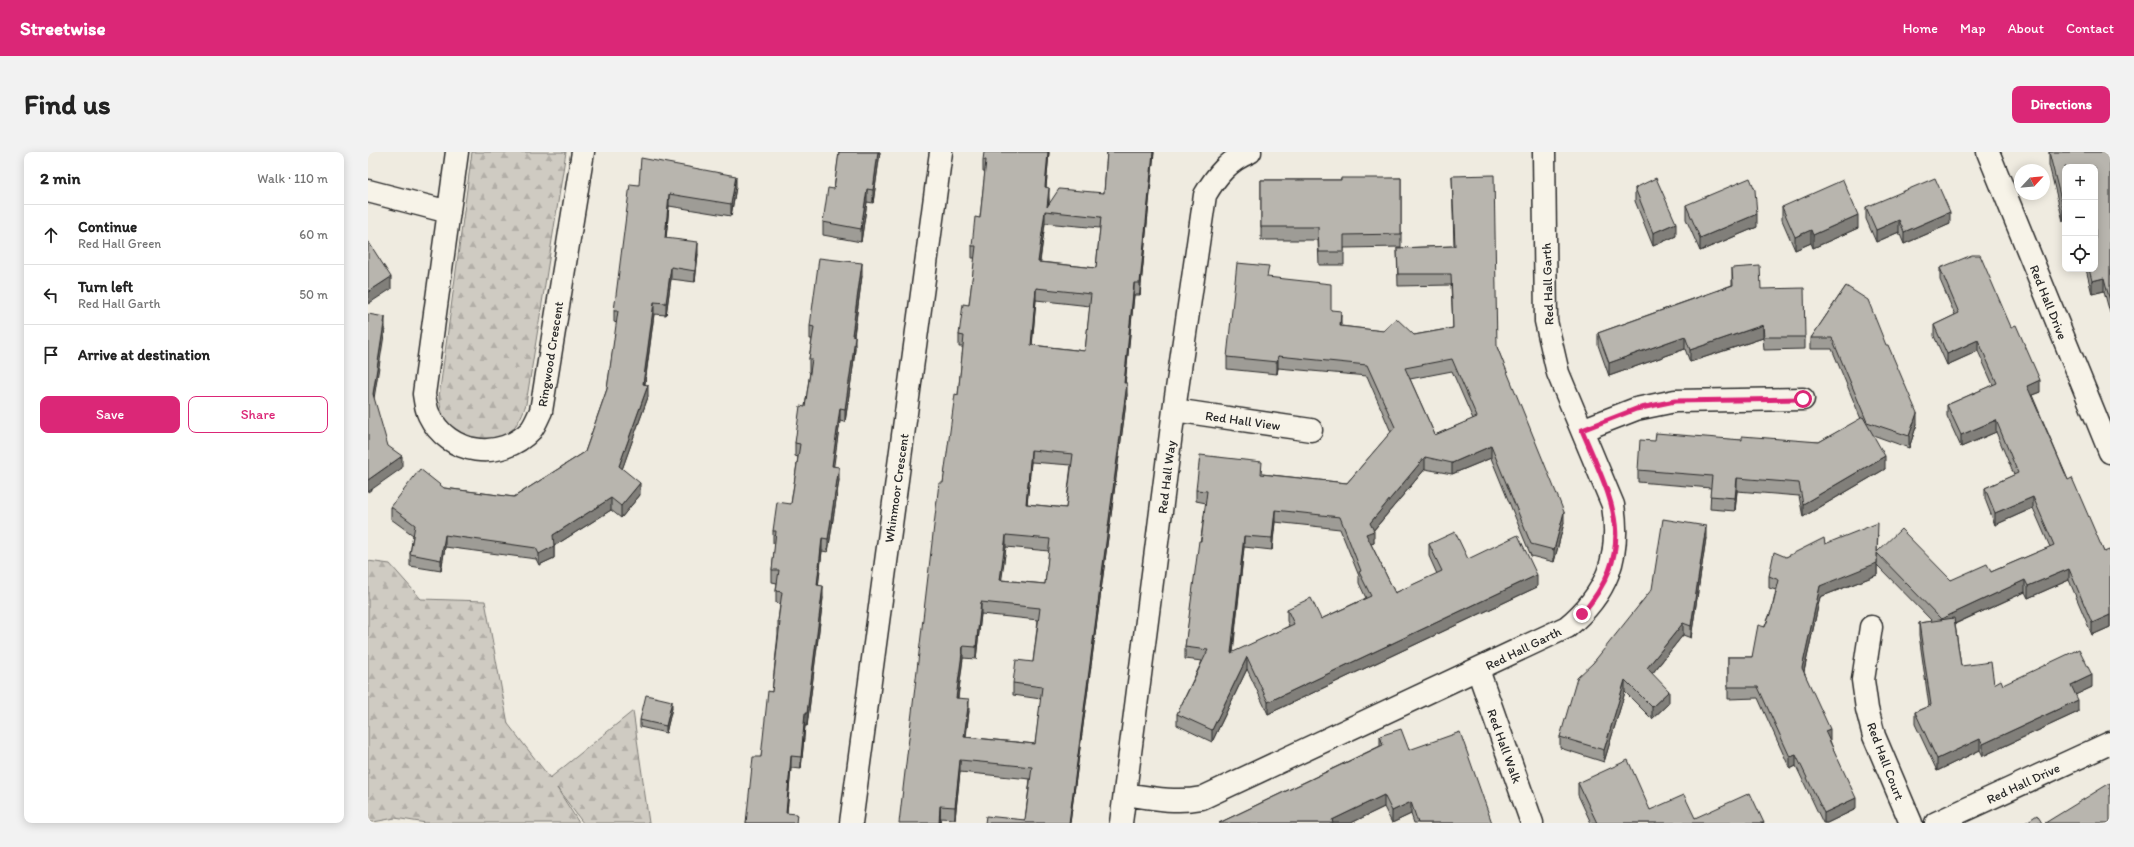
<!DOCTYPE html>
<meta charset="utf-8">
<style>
body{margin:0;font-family:Itim,sans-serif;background:#f2f2f2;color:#222}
.controls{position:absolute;right:12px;top:12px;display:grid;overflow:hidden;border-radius:8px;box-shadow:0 2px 10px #0003}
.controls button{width:36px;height:36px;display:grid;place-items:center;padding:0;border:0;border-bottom:1px solid #e0e0e0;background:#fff;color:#222;font:20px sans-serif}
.compass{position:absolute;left:1646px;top:12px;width:36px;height:36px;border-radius:50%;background:#fff;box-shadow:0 2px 10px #0003;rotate:64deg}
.stop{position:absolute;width:12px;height:12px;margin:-9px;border:3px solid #db2777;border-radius:50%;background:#fff}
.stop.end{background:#db2777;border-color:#fff;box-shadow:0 1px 4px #0008}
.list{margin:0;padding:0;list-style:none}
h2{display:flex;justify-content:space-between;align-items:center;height:52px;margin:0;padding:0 16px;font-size:17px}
h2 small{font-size:13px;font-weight:400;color:#767676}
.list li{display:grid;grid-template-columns:26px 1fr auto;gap:12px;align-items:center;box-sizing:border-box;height:60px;padding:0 16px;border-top:1px solid #e0e0e0}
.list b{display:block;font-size:15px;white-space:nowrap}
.list p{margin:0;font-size:13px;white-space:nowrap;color:#767676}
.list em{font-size:13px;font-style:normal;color:#767676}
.actions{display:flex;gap:8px;padding:12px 16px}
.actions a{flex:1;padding:9px 0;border:1px solid #db2777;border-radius:8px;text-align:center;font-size:14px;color:#db2777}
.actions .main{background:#db2777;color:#fff}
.icon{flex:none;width:22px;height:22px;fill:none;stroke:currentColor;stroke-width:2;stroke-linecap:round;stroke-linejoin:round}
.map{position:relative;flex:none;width:1742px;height:671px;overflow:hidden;border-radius:8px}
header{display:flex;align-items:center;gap:24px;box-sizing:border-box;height:56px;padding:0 20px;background:#db2777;color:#fff}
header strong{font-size:19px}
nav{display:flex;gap:22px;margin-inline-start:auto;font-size:14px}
.intro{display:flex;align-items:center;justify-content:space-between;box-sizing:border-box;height:96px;padding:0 24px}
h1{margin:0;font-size:28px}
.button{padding:10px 18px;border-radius:8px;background:#db2777;color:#fff;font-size:14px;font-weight:700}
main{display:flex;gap:24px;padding:0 24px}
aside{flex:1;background:#fff;border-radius:8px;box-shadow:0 2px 10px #0003}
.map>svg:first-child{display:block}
</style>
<header>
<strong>Streetwise</strong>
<nav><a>Home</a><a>Map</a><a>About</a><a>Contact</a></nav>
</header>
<div class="intro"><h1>Find us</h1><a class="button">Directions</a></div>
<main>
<aside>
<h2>2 min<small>Walk · 110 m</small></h2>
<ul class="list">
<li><svg class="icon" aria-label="ahead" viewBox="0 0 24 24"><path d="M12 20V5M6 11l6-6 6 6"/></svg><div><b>Continue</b><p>Red Hall Green</p></div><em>60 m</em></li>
<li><svg class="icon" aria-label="left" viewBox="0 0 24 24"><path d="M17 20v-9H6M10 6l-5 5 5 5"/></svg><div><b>Turn left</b><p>Red Hall Garth</p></div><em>50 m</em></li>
<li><svg class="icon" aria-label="arrive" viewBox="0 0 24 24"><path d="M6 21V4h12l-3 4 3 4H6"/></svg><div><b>Arrive at destination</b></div></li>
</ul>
<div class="actions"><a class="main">Save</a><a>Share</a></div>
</aside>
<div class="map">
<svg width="1742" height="671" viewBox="0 0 1742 671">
<defs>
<pattern id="forest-firs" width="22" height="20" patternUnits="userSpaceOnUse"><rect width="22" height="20" fill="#cfcbc2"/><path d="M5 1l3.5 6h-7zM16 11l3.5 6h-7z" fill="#b2aea7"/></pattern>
</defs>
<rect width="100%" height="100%" fill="#efebe0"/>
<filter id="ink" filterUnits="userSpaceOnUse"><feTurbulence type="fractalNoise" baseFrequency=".025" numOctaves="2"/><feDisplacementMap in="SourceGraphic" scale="8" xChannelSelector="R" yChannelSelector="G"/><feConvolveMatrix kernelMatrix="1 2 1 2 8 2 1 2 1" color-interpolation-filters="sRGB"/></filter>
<g filter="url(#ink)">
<path fill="url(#forest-firs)" stroke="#7d7b76" d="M 104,0 L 198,0 L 158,252 C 150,278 134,294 105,286 C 81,280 74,270 71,245 Z
M 0,409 L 22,412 L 53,447 L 117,449 L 140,572 L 182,626 L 265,559 L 281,671 L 215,671 L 189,636 L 211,671 L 58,671 L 27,666 L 0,671 Z"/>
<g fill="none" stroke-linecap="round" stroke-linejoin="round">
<defs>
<path id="street" d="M 89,0 L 56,242 C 57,249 58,257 61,263 C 80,303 133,310 163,278 C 167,273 170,265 173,259 L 215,0
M 1620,0 L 1742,300
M 0,39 L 81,60
M 806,258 L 943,278
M 1214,278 L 1268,257 L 1307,249 L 1435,247
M 1503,475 L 1495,528 L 1499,557 L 1506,584 L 1543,671
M 1110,518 L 1164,671
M 757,642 C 783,646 808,651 834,646 L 1199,475 C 1239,442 1253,405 1245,353 L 1190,221 L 1178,169 L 1176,0
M 483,671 L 573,0
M 753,671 L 806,258 L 837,43 C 848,24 861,8 882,0
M 1568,671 L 1742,591"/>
</defs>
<use href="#street" stroke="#2b2b2b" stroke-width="25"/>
<use href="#street" stroke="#f7f3e8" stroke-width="22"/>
</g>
<path fill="#9e9c96" stroke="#2b2b2b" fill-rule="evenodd" d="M 471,0 L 512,0 L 505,51 L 499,50 L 493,90 L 455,83 L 455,70 L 466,37 L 471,2 Z
M 681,0 L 678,35 L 681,48 L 681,52 L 736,41 L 739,0 L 786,0 L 772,143 L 766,143 L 757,231 L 759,243 L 702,671 L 617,671 L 657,668 L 662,627 L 592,620 L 587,667 L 572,666 L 572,671 L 575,331 L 590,243 L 595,195 L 591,195 L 591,183 L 601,153 L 607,106 L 604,106 L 604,94 L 612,66 L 617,20 L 615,20 L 615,8 ZM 677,71 L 732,76 L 728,116 L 672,110 ZM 668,148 L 722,154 L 717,199 L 664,193 ZM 663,310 L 703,313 L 698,356 L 659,352 ZM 638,395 L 681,399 L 677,432 L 633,428 ZM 613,462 L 670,468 L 665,510 L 645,531 L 645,543 L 673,547 L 667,592 L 598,585 L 601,559 L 590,546 L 595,506 L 608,507 Z
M 1681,0 L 1742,0 L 1742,161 L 1736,139 L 1724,142 L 1718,117 L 1727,117 L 1727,15 L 1695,69 L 1681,13 Z
M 1084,24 L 1129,195 L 1196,371 L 1186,410 L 1163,404 L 1123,306 L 1084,322 L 1057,317 L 1005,379 L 1006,391 L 1003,392 L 1027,441 L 1069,422 L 1061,404 L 1061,392 L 1169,435 L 900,562 L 879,517 L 844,590 L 809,573 L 809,562 L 834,509 L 817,507 L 817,495 L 838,351 L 828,349 L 828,338 L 894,322 L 979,331 L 1023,280 L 999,224 L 910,216 L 909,222 L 859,217 L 859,205 L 901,126 L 963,158 L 973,171 L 973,174 L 1046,183 L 1085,176 L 1083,133 L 1030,134 L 1029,96 L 1086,94 ZM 1084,219 L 1105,267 L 1067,283 L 1042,227 ZM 907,370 L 972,377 L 991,424 L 991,431 L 998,446 L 953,467 L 919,457 L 919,469 L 921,474 L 865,501 L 876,395 L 904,398 Z
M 1033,26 L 1033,95 L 976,96 L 976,113 L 951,113 L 950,88 L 893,88 L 893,28 L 973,28 Z
M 271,33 L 368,35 L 363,64 L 301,54 L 298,86 L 330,102 L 327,130 L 303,127 L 298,163 L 286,162 L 277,232 L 280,245 L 254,317 L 272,343 L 253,366 L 243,358 L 186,394 L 186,406 L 171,413 L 168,407 L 77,395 L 73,419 L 42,414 L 42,402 L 45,383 L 23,367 L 23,355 L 76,336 L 146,345 L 217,300 L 239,237 L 249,171 L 246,170 L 246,159 Z
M 1267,36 L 1308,84 L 1285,94 L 1267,49 Z
M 1318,53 L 1389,75 L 1332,99 L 1318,67 Z
M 1414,55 L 1490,76 L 1445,96 L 1443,91 L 1427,98 L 1414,68 Z
M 1498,55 L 1582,72 L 1536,92 L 1531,80 L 1508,90 L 1498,67 Z
M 1364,116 L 1393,137 L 1437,185 L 1437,197 L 1396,198 L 1395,186 L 1322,210 L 1317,197 L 1241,224 L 1230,193 L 1230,181 L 1364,133 Z
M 1572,116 L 1672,240 L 1664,243 L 1700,328 L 1736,400 L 1742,400 L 1742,475 L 1724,483 L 1701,428 L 1660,446 L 1657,440 L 1587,472 L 1593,514 L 1626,532 L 1635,533 L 1724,535 L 1707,543 L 1710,560 L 1615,604 L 1612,598 L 1569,619 L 1547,572 L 1547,560 L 1561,554 L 1551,483 L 1551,471 L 1564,469 L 1509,413 L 1509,423 L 1452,445 L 1436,520 L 1488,657 L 1459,671 L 1455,671 L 1428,614 L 1422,617 L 1390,546 L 1360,547 L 1360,505 L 1384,505 L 1404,457 L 1408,438 L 1401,436 L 1401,424 L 1418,405 L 1457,392 L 1510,383 L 1509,400 L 1583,428 L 1623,420 L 1682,395 L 1665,356 L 1627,373 L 1617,347 L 1617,336 L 1646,323 L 1628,280 L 1593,295 L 1579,264 L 1579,253 L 1625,233 L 1610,199 L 1579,213 L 1566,184 L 1566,173 L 1587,163 L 1572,128 Z
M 494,124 L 486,184 L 487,197 L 485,215 L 477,270 L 472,269 L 465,314 L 471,328 L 460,400 L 454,399 L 450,433 L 455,446 L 439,574 L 437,574 L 433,617 L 423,616 L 419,661 L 429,671 L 378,671 L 393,605 L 404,540 L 410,482 L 410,469 L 412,452 L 408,451 L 408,439 L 409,431 L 404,430 L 404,418 L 407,392 L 405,391 L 405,379 L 423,352 L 430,305 L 427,304 L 427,291 L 437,255 L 442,220 L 441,220 L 441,207 L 444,187 L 442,187 L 442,174 Z
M 1478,134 L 1549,272 L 1541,296 L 1505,283 L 1517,317 L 1435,365 L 1431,344 L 1369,339 L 1367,359 L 1342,357 L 1343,336 L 1270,330 L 1270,318 L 1287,289 L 1374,288 L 1451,290 L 1493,267 L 1464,197 L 1443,197 L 1443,186 Z
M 1338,386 L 1323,486 L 1315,483 L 1284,522 L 1301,551 L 1284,567 L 1257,540 L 1236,610 L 1192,596 L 1192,585 L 1225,511 Z
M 304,556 L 298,581 L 272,575 L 272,568 Z
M 1012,584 L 1041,598 L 1124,671 L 1046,671 L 1043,662 L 1024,671 L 1016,655 L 983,671 L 851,671 L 1012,594 Z
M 1210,631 L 1282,658 L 1327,666 L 1396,671 L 1223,671 L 1210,643 Z"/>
<path fill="#817f7a" stroke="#2b2b2b" d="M 510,0 L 512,0 L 505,51 L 505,38 Z
M 680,0 L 681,0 L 677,47 L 677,35 Z
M 785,0 L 786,0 L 772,143 L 772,131 Z
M 368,24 L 368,35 L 363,64 L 363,52 Z
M 681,36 L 681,48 L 680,59 L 679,55 Z
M 499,37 L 499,50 L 493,90 L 493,77 Z
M 301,42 L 301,54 L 297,98 L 297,86 Z
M 1695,56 L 1697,56 L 1697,68 L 1695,69 Z
M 677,59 L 677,71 L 670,122 L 670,110 Z
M 1582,60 L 1582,72 L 1536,92 L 1536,80 Z
M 1389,62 L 1389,75 L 1332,99 L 1332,86 Z
M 1490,63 L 1490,76 L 1445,96 L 1445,83 Z
M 1531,68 L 1531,80 L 1508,90 L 1508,78 Z
M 1308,71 L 1308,84 L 1285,94 L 1285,81 Z
M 1443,78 L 1443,91 L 1427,98 L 1427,85 Z
M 330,90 L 330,102 L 327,130 L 327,119 Z
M 494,111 L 494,124 L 484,196 L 484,183 Z
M 303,115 L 303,127 L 298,163 L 298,151 Z
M 23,125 L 23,137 L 0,152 L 0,140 Z
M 1736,126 L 1736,139 L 1724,142 L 1724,129 Z
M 766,131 L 766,143 L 756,243 L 756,231 Z
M 668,136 L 668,148 L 663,205 L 663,193 Z
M 286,150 L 286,162 L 275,244 L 275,232 Z
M 973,159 L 973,171 L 972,186 L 972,174 Z
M 17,165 L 17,177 L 5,253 L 5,242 Z
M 1395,173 L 1395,186 L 1322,210 L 1322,198 Z
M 487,184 L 487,197 L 485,215 L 477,270 L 477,257 Z
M 1317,184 L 1317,197 L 1241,224 L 1241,211 Z
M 1610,188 L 1610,199 L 1579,213 L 1579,202 Z
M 910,204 L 910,216 L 909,222 L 909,210 Z
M 1672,228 L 1672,240 L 1659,245 L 1659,234 Z
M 759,231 L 759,243 L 702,671 L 701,671 Z
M 280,233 L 280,245 L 251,326 L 251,314 Z
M 472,256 L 472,269 L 464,327 L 464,314 Z
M 1549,261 L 1549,272 L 1541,296 L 1541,284 Z
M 1628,268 L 1628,280 L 1593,295 L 1593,283 Z
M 1123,294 L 1123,306 L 1084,322 L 1084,311 Z
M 663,298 L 663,310 L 658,364 L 658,352 Z
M 34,304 L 34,316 L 0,340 L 0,328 Z
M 1517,304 L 1517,317 L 1435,365 L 1435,352 Z
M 1057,305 L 1057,317 L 1004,380 L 1006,379 L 1006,391 L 998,394 L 998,382 L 1002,371 Z
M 471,315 L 471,328 L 460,400 L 460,387 Z
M 1369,326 L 1369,339 L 1367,359 L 1367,346 Z
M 272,331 L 272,343 L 253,366 L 253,354 Z
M 1665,345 L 1665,356 L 1627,373 L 1627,361 Z
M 243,346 L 243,358 L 186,394 L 186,406 L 171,413 L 171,402 L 185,383 Z
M 907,358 L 907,370 L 904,398 L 904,386 Z
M 1196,360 L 1196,371 L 1186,410 L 1186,398 Z
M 1338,374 L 1338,386 L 1323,486 L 1323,474 Z
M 77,383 L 77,395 L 73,419 L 73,408 Z
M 638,383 L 638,395 L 632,440 L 632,428 Z
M 876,384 L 876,395 L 863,513 L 863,501 Z
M 454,386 L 454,399 L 449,446 L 449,433 Z
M 1509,401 L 1509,423 L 1452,445 L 1434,528 L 1434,516 L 1452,434 Z
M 1701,417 L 1701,428 L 1660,446 L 1660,434 Z
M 1169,423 L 1169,435 L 900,562 L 900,550 Z
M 1657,428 L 1657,440 L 1573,478 L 1573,467 Z
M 455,434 L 455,446 L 439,574 L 439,561 Z
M 613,450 L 613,462 L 608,507 L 608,495 Z
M 1742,463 L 1742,475 L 1724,483 L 1724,471 Z
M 1315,471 L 1315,483 L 1279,528 L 1279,516 Z
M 595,494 L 595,506 L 588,558 L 588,546 Z
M 879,505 L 879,517 L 844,590 L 844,578 Z
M 1724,523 L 1724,535 L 1703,545 L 1703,533 Z
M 1257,528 L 1257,540 L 1236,610 L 1236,598 Z
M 1301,539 L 1301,551 L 1284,567 L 1284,555 Z
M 601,547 L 601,559 L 596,597 L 596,585 Z
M 1710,548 L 1710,560 L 1615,604 L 1615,592 Z
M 304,549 L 304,556 L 298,581 L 298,574 Z
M 437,561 L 437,574 L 433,617 L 433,605 Z
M 1462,577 L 1462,588 L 1457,591 L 1457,579 Z
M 1612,587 L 1612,598 L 1569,619 L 1569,607 Z
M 1428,603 L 1428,614 L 1422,617 L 1422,605 Z
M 423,604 L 423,616 L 418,671 L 418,661 Z
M 592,608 L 592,620 L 587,667 L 587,655 Z
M 1016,643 L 1016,655 L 983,671 L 964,671 L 964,668 Z
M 1488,646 L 1488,657 L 1459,671 L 1456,671 L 1456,661 Z
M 1043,650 L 1043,662 L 1024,671 L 1024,659 Z
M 572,654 L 572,671 L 571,671 Z"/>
<path fill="#b8b5ae" stroke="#2b2b2b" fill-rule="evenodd" d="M 471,0 L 510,0 L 505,38 L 499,37 L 493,77 L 455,70 L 460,36 L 466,37 Z
M 616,0 L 680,0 L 677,35 L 681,36 L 679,55 L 691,37 L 736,41 L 739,0 L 785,0 L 772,131 L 766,131 L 756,231 L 759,231 L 701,671 L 617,671 L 618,664 L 657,668 L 664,615 L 592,608 L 587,655 L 572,654 L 571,671 L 531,671 L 571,331 L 575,331 L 587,242 L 590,243 L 596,184 L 591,183 L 595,152 L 601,153 L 608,94 L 604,94 L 607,65 L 612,66 L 618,8 L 615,8 ZM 677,59 L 733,65 L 728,116 L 670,110 ZM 668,136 L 723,142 L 717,199 L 663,193 ZM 663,298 L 705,302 L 698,356 L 658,352 ZM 638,383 L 682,387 L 677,432 L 632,428 ZM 613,450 L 672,456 L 665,510 L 648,508 L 645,531 L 674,535 L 667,592 L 596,585 L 601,547 L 588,546 L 595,494 L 608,495 Z
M 1681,0 L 1742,0 L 1742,149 L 1736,126 L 1724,129 L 1721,117 L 1727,117 L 1727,15 L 1697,15 L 1697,56 L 1695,56 Z
M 273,6 L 368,24 L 363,52 L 301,42 L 297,86 L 330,90 L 327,119 L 303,115 L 298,151 L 286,150 L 275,232 L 280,233 L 251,314 L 272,331 L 253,354 L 243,346 L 185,383 L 186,394 L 171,402 L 168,396 L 77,383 L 73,408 L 42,402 L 47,373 L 23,355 L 52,317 L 76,336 L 146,345 L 217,300 L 239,237 L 250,159 L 246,159 L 262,32 L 271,33 Z
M 1126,23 L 1129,195 L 1196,360 L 1186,398 L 1163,392 L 1123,294 L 1084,311 L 1057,305 L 1002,371 L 1006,379 L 998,382 L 1027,441 L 1074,419 L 1061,392 L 1087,380 L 1100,407 L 1150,383 L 1169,423 L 900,550 L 879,505 L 844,578 L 809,562 L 840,498 L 817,495 L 831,389 L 833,389 L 839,339 L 828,338 L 832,303 L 894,310 L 893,322 L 979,331 L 1027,275 L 999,213 L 910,204 L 909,210 L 859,205 L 869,111 L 901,114 L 899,125 L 963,132 L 963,158 L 973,159 L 972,174 L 1016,179 L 1028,166 L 1046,183 L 1085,176 L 1083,122 L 1030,122 L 1029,96 L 1087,94 L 1084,24 ZM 1084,207 L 1109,265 L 1067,283 L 1037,216 ZM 907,358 L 972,365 L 993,419 L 991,420 L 1003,444 L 953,467 L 943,446 L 919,457 L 926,472 L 863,501 L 876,384 L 904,386 Z
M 973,26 L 1033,26 L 1033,82 L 976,83 L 976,100 L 951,100 L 950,75 L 893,75 L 893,28 L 973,28 Z
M 1288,26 L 1308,71 L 1285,81 L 1267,36 Z
M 1382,26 L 1387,38 L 1389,62 L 1332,86 L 1318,53 Z
M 1567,26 L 1582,60 L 1536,80 L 1531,68 L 1508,78 L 1498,55 Z
M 1475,28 L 1490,63 L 1445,83 L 1443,78 L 1427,85 L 1414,55 Z
M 0,89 L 23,125 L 0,140 Z
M 1604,103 L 1612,103 L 1643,175 L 1648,173 L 1672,228 L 1659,234 L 1700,328 L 1704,326 L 1736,400 L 1741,398 L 1742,400 L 1742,463 L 1724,471 L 1701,417 L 1660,434 L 1657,428 L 1573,467 L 1509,401 L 1509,411 L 1452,434 L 1434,516 L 1462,577 L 1457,579 L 1488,646 L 1456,661 L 1428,603 L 1422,605 L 1390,535 L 1360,535 L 1360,505 L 1384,505 L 1390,473 L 1397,475 L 1404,457 L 1411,428 L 1401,424 L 1406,400 L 1418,405 L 1456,386 L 1457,392 L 1510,371 L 1509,400 L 1533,377 L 1583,428 L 1619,412 L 1623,420 L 1686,393 L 1665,345 L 1627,361 L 1617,336 L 1650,321 L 1628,268 L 1593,283 L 1579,253 L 1629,231 L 1610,188 L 1579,202 L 1566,173 L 1591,161 L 1572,116 Z
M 451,106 L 494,111 L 484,183 L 487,184 L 485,202 L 477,257 L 472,256 L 464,314 L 471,315 L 460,387 L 454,386 L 449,433 L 455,434 L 439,561 L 437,561 L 433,605 L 423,604 L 418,661 L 429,662 L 428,671 L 378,671 L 385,605 L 393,605 L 400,539 L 404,540 L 412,470 L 410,469 L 414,440 L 408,439 L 411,418 L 404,418 L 408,379 L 405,379 L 409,350 L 423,352 L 432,292 L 427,291 L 432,254 L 437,255 L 444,207 L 441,207 L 446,175 L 442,174 Z
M 1392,114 L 1393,137 L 1436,136 L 1437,185 L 1396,185 L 1395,173 L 1322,198 L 1317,184 L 1241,211 L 1230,181 L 1365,133 L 1364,116 Z
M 1478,134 L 1500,148 L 1518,193 L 1520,193 L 1549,261 L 1541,284 L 1499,270 L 1464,186 L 1443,186 Z
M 0,162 L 17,165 L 5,242 L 20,294 L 34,304 L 0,328 Z
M 1495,265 L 1517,304 L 1435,352 L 1431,331 L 1369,326 L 1367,346 L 1342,344 L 1344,324 L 1270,318 L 1272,288 L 1287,289 L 1288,281 L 1374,288 L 1374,284 L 1451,290 Z
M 1295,367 L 1338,374 L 1323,474 L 1315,471 L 1279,516 L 1301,539 L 1284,555 L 1257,528 L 1236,598 L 1192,585 L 1209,526 L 1225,511 L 1284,437 Z
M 1586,466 L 1593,514 L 1623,510 L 1626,532 L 1633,528 L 1635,533 L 1711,497 L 1724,523 L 1703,533 L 1710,548 L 1615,592 L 1612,587 L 1569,607 L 1547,560 L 1563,553 L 1551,471 Z
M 278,543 L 304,549 L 298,574 L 272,568 Z
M 1033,577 L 1041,598 L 1092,580 L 1124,671 L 1050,671 L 1043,650 L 1024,659 L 1016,643 L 964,668 L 965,671 L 851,671 L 1015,593 L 1012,584 Z
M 1260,608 L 1282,658 L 1316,643 L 1327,666 L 1382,641 L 1396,671 L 1229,671 L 1210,631 Z
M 1742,631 L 1742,671 L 1677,671 Z
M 1669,663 L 1674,671 L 1657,671 Z"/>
</g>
<g fill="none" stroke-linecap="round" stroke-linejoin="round" filter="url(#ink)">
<path stroke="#db2777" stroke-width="5" d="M 1214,462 C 1272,393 1244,350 1214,278 L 1268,257 L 1307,249 L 1435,247"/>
</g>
<g text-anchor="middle" stroke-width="3.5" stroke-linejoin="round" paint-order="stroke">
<g font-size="13" fill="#2b2b2b" stroke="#f7f3e8">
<text transform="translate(1179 132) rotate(-92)" y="5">Red Hall Garth</text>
<text transform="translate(1681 150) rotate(68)" y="5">Red Hall Drive</text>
<text transform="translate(182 202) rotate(-81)" y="5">Ringwood Crescent</text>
<text transform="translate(875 268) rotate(8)" y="5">Red Hall View</text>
<text transform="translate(798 325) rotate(-83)" y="5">Red Hall Way</text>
<text transform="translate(528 336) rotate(-82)" y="5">Whinmoor Crescent</text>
<text transform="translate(1155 496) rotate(-26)" y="5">Red Hall Garth</text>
<text transform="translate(1137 594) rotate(70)" y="5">Red Hall Walk</text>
<text transform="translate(1518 609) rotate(69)" y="5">Red Hall Court</text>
<text transform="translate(1655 631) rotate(-25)" y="5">Red Hall Drive</text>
</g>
</g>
</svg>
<div class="controls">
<button>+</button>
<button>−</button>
<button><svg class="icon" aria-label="locate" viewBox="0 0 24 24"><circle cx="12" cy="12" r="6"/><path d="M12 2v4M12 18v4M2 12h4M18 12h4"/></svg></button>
</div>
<svg class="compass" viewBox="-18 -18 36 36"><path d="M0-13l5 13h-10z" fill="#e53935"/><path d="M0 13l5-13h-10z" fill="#767676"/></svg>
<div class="stop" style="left:1435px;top:247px"></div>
<div class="stop end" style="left:1214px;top:462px"></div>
</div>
</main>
